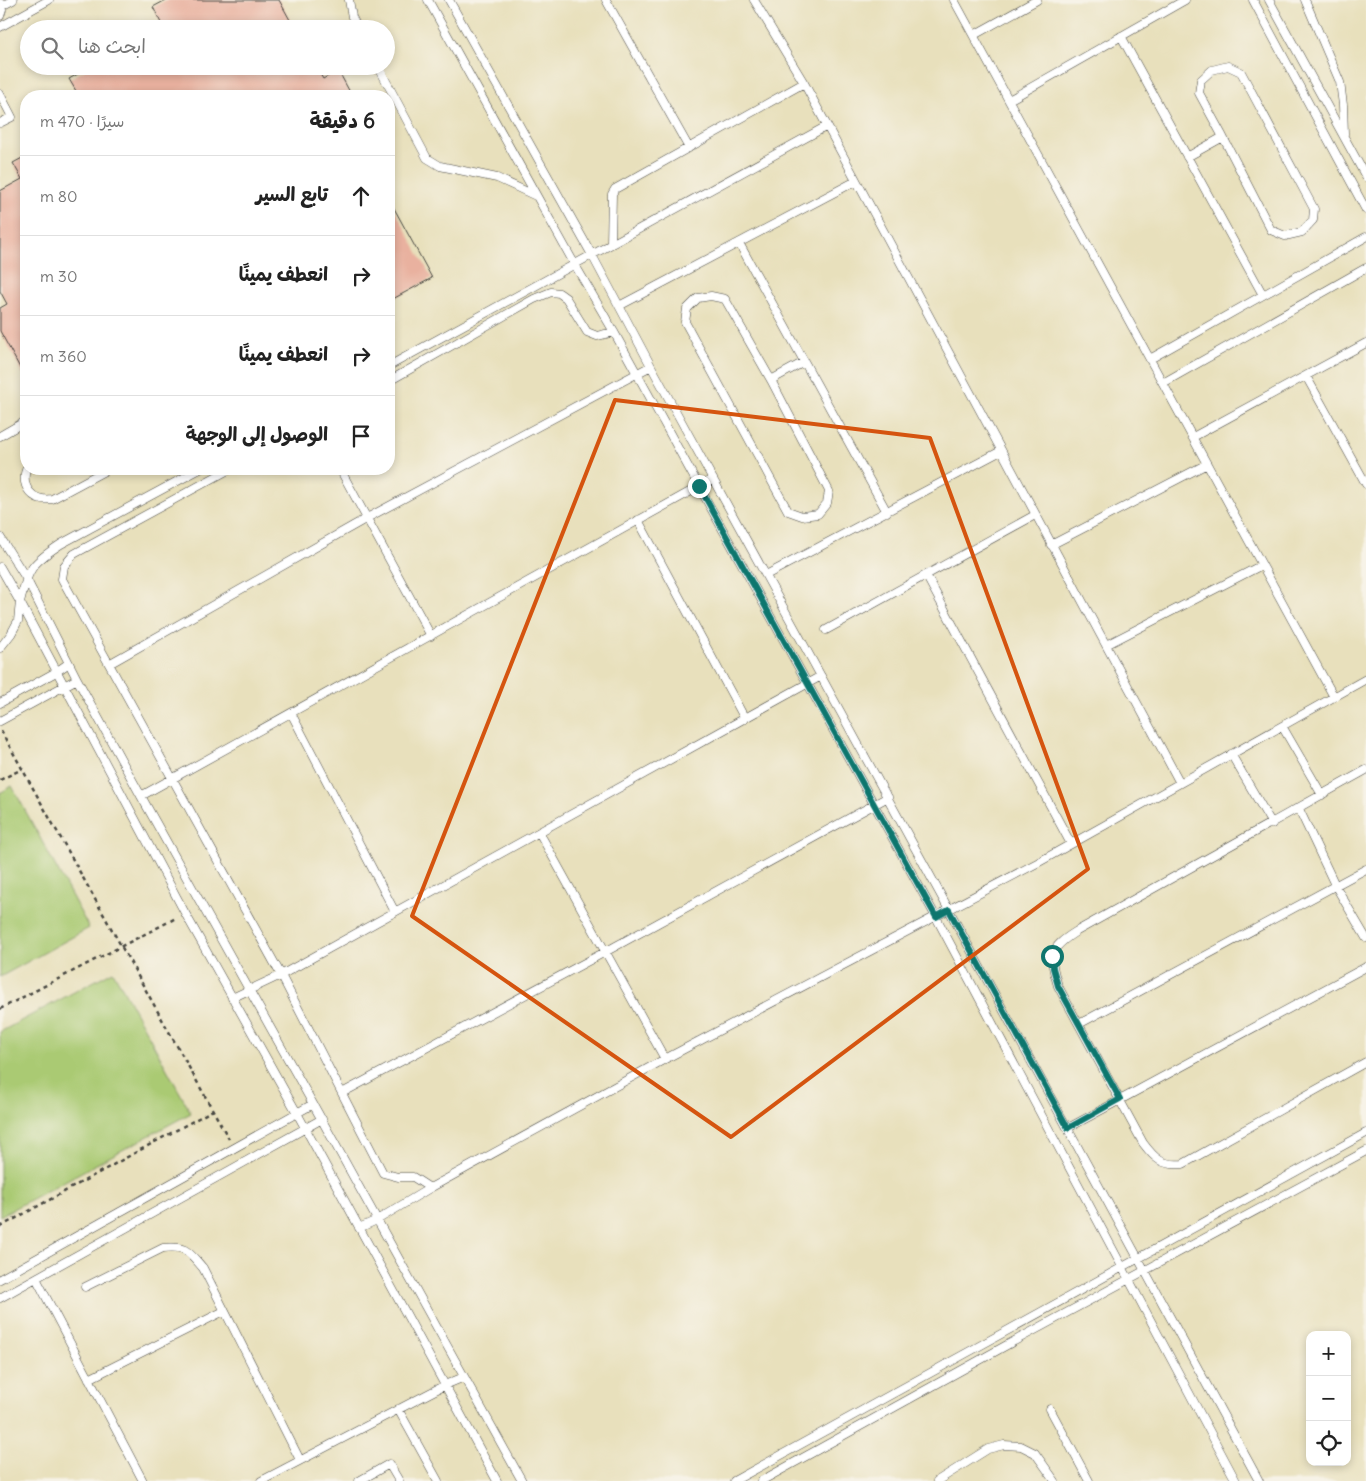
<!DOCTYPE html>
<html lang="ar">
<meta charset="utf-8">
<style>
body{margin:0;font-family:Delius,"Playpen Sans Arabic",sans-serif;background:#f2f2f2;color:#222;direction:rtl}
.controls{position:absolute;right:15px;bottom:15px;display:grid;overflow:hidden;border-radius:10px;box-shadow:0 2px 8px #0003}
.controls button{width:45px;height:45px;display:grid;place-items:center;padding:0;border:0;border-bottom:1px solid #e0e0e0;background:#fff;color:#222;font:25px sans-serif}
.stop{position:absolute;width:15px;height:15px;margin:-11px;border:4px solid #0f766e;border-radius:50%;background:#fff}
.stop.end{background:#0f766e;border-color:#fff;box-shadow:0 1px 5px #0008}
.list{margin:0;padding:0;list-style:none}
h2{display:flex;justify-content:space-between;align-items:center;height:65px;margin:0;padding:0 20px;font-size:21px}
h2 small{font-size:16px;font-weight:400;color:#767676}
.list li{display:grid;grid-template-columns:32px 1fr auto;gap:15px;align-items:center;box-sizing:border-box;height:80px;padding:0 20px;border-top:1px solid #e0e0e0}
.list b{display:block;font-size:19px;white-space:nowrap}
.list em{font-size:16px;font-style:normal;color:#767676}
.icon{flex:none;width:28px;height:28px;fill:none;stroke:currentColor;stroke-width:2;stroke-linecap:round;stroke-linejoin:round}
.map{position:relative;flex:none;width:1366px;height:1481px;overflow:hidden;direction:ltr}
.search{position:absolute;background:#fff;box-shadow:0 2px 8px #0003;left:20px;top:20px;width:375px;height:55px;display:flex;align-items:center;gap:12px;box-sizing:border-box;padding:0 18px;border-radius:28px;color:#767676;font-size:19px}
.panel{position:absolute;background:#fff;box-shadow:0 2px 8px #0003;left:20px;top:90px;width:375px;height:385px;border-radius:20px;direction:rtl}
.map>svg:first-child{display:block}
</style>
<div class="map">
<svg width="1366" height="1481" viewBox="0 0 1366 1481">
<rect width="100%" height="100%" fill="#f7f3e8"/>
<filter id="ink" filterUnits="userSpaceOnUse"><feTurbulence type="fractalNoise" baseFrequency=".02" numOctaves="2"/><feDisplacementMap in="SourceGraphic" scale="10" xChannelSelector="R" yChannelSelector="G"/><feConvolveMatrix kernelMatrix="1 2 1 2 8 2 1 2 1" color-interpolation-filters="sRGB"/></filter>
<filter id="wash" filterUnits="userSpaceOnUse"><feTurbulence type="fractalNoise" baseFrequency=".0096" numOctaves="4" result="noise"/><feDisplacementMap in="SourceGraphic" scale="20" xChannelSelector="R" yChannelSelector="G"/><feGaussianBlur stdDeviation="1.12" result="paint"/><feColorMatrix in="noise" values="0 0 0 0 0 0 0 0 0 0 0 0 0 0 0 0 0 1.4 0 .05"/><feComposite in="paint" operator="in"/></filter>
<g filter="url(#wash)">
<rect width="100%" height="100%" fill="#e8e0bc"/>
<path fill="#aaca73" stroke="#6a7a4f" d="M 12,786 L 89,928 L 0,977 L 0,793 Z
M 113,971 L 191,1113 L 0,1216 L 0,1032 Z"/>
<g id="blocks">
<path fill="#e9b19f" d="M 166,0 L 279,0 L 295,29 L 164,29 L 153,7 Z
M 92,66 L 315,66 L 323,79 L 338,70 L 352,96 L 79,96 L 69,79 Z
M 26,156 L 26,379 L 0,331 L 0,308 L 7,304 L 0,291 L 0,191 L 22,179 L 13,163 Z
M 389,199 L 432,278 L 389,301 Z"/>
</g>
</g>
<g filter="url(#ink)">
<use href="#blocks" fill-opacity="0" stroke="#474641" stroke-width="1"/>
<g fill="none" stroke-linecap="round" stroke-linejoin="round">
<defs>
<path id="service" d="M 349,0 L 352,17 L 358,29
M 428,0 L 575,265 L 614,332 L 936,917 L 1236,1481
M 449,0 L 592,255 L 651,366 L 949,910 L 1259,1481
M 606,0 L 689,148
M 754,0 L 804,83 L 1180,783
M 954,0 L 1334,697
M 1253,0 L 1366,210
M 1269,0 L 1366,177
M 1305,0 L 1340,82 L 1343,105 L 1344,134
M 0,3 L 2,10 L 0,16
M 0,7 L 13,0
M 0,27 L 49,0
M 974,35 L 1037,0
M 1121,36 L 1263,295
M 378,66 L 427,158 L 440,166 L 497,178 L 536,196
M 0,94 L 12,117 L 0,123
M 1009,100 L 1185,0
M 1187,157 L 1223,137 L 1199,93 L 1201,80 L 1212,70 L 1228,66 L 1241,72 L 1314,209 L 1313,220 L 1302,232 L 1285,236 L 1271,230 L 1223,137
M 739,243 L 887,512
M 611,244 L 612,194 L 615,189 L 804,83
M 619,306 L 856,181
M 1150,359 L 1366,237
M 389,366 L 827,126
M 1306,376 L 1366,484
M 771,380 L 725,299 L 711,296 L 698,298 L 687,309 L 685,322 L 788,511 L 802,516 L 818,514 L 827,503 L 829,491 L 771,380 L 804,362
M 389,381 L 534,299 L 551,292 L 559,293 L 566,298 L 587,332 L 597,336 L 614,332
M 1163,383 L 1366,268
M 0,436 L 26,421
M 1193,437 L 1366,343
M 26,469 C 21,487 32,502 52,499 L 108,469
M 200,469 L 61,544 C 32,563 28,568 20,602 L 185,913 L 297,1113 L 497,1481
M 230,469 L 74,554 L 64,566 L 62,579 L 281,975 L 383,1173 L 398,1177 L 413,1177 L 430,1188
M 340,469 L 431,636
M 638,520 L 745,719
M 0,537 L 26,578 L 77,679 L 141,796 L 313,1104 L 522,1481
M 1051,545 L 1207,464
M 0,567 L 20,602 L 18,621 L 11,634 L 0,648
M 766,575 L 1001,451
M 926,575 L 1071,844
M 826,630 L 1035,515
M 1106,645 L 1262,565
M 109,664 L 367,518 L 651,366
M 0,703 L 56,672 L 69,663
M 291,713 L 395,912
M 0,721 L 77,679
M 1282,726 L 1322,795
M 1231,754 L 1272,824
M 1366,770 L 1077,931 C 1048,949 1049,955 1058,986 L 1143,1143 C 1155,1159 1162,1166 1183,1164 L 1366,1062
M 141,796 L 713,479
M 1299,809 L 1335,885 L 1366,938
M 539,832 L 665,1059
M 232,998 L 281,975 L 821,676
M 1079,1024 L 1366,869
M 342,1093 L 605,952 L 888,797
M 1068,1128 L 1366,967
M 359,1228 L 377,1220 L 430,1188 L 665,1059 L 1039,862 L 1366,679
M 36,1278 L 143,1481
M 0,1279 L 313,1104
M 85,1287 L 163,1248 C 186,1245 189,1252 203,1268 L 300,1460
M 0,1298 L 322,1119
M 89,1379 L 224,1311
M 398,1409 L 438,1481
M 1050,1409 L 1089,1481
M 261,1481 L 445,1385 L 464,1377
M 359,1481 L 389,1464 L 399,1481
M 734,1481 L 1366,1133
M 761,1481 L 1007,1345 L 1366,1151
M 937,1481 L 988,1449 L 1004,1445 L 1021,1446 L 1035,1453 L 1055,1481"/>
</defs>
<use href="#service" stroke="#474641" stroke-width="9"/>
<path stroke="#474641" stroke-width="2.5" stroke-dasharray="4 4" stroke-linecap="butt" d="M 1,731 L 229,1139
M 0,780 L 22,769
M 0,1009 L 176,918
M 0,1227 L 213,1110"/>
<use href="#service" stroke="#fff" stroke-width="8"/>
</g>
</g>
<g fill="none" stroke-linecap="round" stroke-linejoin="round" filter="url(#ink)">
<path stroke="#0f766e" stroke-width="6" d="M 699,486 L 936,917 L 949,910 L 1068,1128 L 1120,1099 L 1058,986 L 1053,968 L 1052,956"/>
</g>
<path fill="none" stroke="#d5540f" stroke-width="4" stroke-linejoin="round" d="M 615,400 L 930,438 L 1088,869 L 731,1137 L 412,916 Z"/>
</svg>
<div class="controls">
<button>+</button>
<button>−</button>
<button><svg class="icon" aria-label="locate" viewBox="0 0 24 24"><circle cx="12" cy="12" r="6"/><path d="M12 2v4M12 18v4M2 12h4M18 12h4"/></svg></button>
</div>
<div class="stop" style="left:1052px;top:956px"></div>
<div class="stop end" style="left:699px;top:486px"></div>
<div class="search"><svg class="icon" aria-label="search" viewBox="0 0 24 24"><circle cx="10" cy="10" r="6"/><path d="M15 15l6 6"/></svg>ابحث هنا</div>
<section class="panel">
<h2>6 دقيقة<small>سيرًا · 470 m</small></h2>
<ul class="list">
<li><svg class="icon" aria-label="ahead" viewBox="0 0 24 24"><path d="M12 20V5M6 11l6-6 6 6"/></svg><div><b>تابع السير</b></div><em>80 m</em></li>
<li><svg class="icon" aria-label="right" viewBox="0 0 24 24"><path d="M7 20v-9h11M14 6l5 5-5 5"/></svg><div><b>انعطف يمينًا</b></div><em>30 m</em></li>
<li><svg class="icon" aria-label="right" viewBox="0 0 24 24"><path d="M7 20v-9h11M14 6l5 5-5 5"/></svg><div><b>انعطف يمينًا</b></div><em>360 m</em></li>
<li><svg class="icon" aria-label="arrive" viewBox="0 0 24 24"><path d="M6 21V4h12l-3 4 3 4H6"/></svg><div><b>الوصول إلى الوجهة</b></div></li>
</ul>
</section>
</div>
